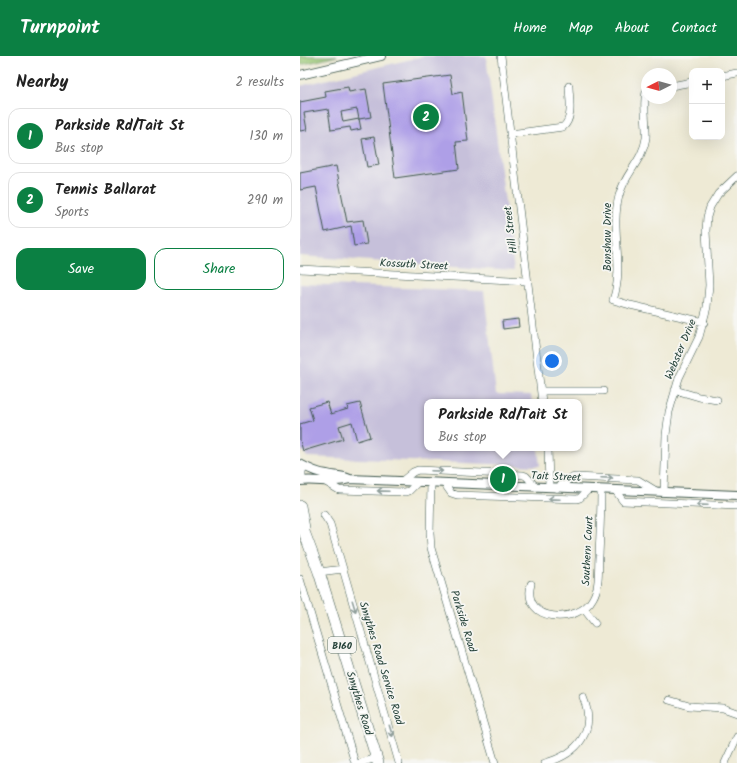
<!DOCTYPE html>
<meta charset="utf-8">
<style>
body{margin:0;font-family:Kalam,sans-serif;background:#f6f6f6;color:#222}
.controls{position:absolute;right:12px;top:12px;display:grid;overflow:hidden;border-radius:8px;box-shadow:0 4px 16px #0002}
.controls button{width:36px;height:36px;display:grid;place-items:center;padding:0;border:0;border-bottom:1px solid #e0e0e0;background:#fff;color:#222;font:20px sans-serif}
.compass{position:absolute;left:341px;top:12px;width:36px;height:36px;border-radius:50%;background:#fff;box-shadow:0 4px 16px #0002;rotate:264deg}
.you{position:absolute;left:252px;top:305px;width:14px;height:14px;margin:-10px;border:3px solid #fff;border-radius:50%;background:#1a73e8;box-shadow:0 0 0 6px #1a73e833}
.badge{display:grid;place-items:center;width:26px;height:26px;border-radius:50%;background:#0b8043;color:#fff;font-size:13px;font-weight:700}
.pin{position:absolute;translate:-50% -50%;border:2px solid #fff;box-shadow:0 1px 4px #0006}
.popup{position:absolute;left:124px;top:343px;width:158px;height:52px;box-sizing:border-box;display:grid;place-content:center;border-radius:8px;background:#fff;filter:drop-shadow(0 1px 3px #0005);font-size:13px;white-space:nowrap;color:#767676}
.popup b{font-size:15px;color:#222}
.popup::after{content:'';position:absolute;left:50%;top:100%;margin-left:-8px;border:8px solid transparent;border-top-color:#fff}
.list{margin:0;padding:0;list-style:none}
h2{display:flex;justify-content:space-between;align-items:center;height:52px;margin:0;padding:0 16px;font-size:17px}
h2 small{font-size:13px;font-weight:400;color:#767676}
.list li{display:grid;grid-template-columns:26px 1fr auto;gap:12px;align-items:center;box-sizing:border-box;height:56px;margin:0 8px 8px;padding:0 8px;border:1px solid #e0e0e0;border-radius:12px}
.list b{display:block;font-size:15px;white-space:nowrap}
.list p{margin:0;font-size:13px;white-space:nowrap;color:#767676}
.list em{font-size:13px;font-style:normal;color:#767676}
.actions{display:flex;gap:8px;padding:12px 16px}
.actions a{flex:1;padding:9px 0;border:1px solid #0b8043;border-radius:12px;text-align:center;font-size:14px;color:#0b8043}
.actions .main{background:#0b8043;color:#fff}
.map{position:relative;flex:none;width:437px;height:707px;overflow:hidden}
header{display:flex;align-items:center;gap:24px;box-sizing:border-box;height:56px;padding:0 20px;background:#0b8043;color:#fff}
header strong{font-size:19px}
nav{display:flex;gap:22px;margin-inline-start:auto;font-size:14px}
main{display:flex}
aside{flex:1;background:#fff}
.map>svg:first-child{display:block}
</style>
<header>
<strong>Turnpoint</strong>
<nav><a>Home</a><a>Map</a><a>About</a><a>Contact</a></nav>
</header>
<main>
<aside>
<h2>Nearby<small>2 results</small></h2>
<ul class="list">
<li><span class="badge">1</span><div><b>Parkside Rd/Tait St</b><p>Bus stop</p></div><em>130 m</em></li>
<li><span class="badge">2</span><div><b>Tennis Ballarat</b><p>Sports</p></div><em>290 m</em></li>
</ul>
<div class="actions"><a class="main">Save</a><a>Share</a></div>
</aside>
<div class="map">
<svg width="437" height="707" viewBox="0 0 437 707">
<rect width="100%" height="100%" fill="#f6f6f2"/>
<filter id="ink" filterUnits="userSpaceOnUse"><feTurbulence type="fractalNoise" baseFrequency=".025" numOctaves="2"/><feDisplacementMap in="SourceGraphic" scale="8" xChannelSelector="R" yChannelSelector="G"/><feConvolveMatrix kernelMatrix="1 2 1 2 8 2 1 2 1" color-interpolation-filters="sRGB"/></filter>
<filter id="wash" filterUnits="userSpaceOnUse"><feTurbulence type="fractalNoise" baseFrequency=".012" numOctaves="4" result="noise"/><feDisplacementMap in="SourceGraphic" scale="16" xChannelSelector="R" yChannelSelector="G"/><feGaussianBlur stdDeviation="0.9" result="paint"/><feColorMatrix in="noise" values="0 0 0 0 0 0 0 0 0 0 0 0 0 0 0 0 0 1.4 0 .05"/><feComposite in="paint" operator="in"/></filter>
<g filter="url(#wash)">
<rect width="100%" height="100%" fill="#eeead5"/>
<path fill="#c6c0da" d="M 124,0 L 186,0 L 214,215 L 0,200 L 0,30 Z
M 0,228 L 184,235 L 196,338 L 231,339 L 232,346 L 127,346 L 127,392 L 238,392 L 240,410 L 7,401 L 0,392 Z"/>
<path fill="#9cc977" stroke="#5e8356" d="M 0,0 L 37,0 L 0,9 Z"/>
<g id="blocks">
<path fill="#ae9fe7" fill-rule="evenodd" d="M 150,19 L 153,38 L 162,36 L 168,85 L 156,86 L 159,113 L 95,122 L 83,28 Z
M 48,31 L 49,36 L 66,33 L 71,61 L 59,63 L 61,73 L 51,75 L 50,71 L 31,74 L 28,53 L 4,57 L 7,74 L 0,75 L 0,46 L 26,41 L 25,35 ZM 57,53 L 59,63 L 43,66 L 41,56 Z
M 74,81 L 79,109 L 67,111 L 62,83 Z
M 36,110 L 47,166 L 63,164 L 67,188 L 54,190 L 51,170 L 25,176 L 16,131 L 0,134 L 0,117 Z
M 218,263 L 219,271 L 203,273 L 202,265 Z
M 27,346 L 31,358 L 48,353 L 47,350 L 60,347 L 70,381 L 57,385 L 52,366 L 39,370 L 43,383 L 3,395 L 0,384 L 0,368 L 13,364 L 9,351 Z"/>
</g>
</g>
<g filter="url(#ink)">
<use href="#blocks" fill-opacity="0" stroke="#3e574c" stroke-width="1"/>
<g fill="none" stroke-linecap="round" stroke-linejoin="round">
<defs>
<path id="minor" d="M 201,0 L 242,346
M 422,20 L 437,17
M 371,30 L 392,26
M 347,33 C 342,45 347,68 346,82 C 343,105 324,118 319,140 C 310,173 325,211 313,244 L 330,249 L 404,266
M 210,78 L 263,71 C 274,62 269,42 269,30
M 0,213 L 227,225
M 375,334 L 399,341 L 417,344
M 241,335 L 303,335
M 248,392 L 249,431
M 24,425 L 39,434 L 105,436 L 109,435 L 118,426
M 102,425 L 113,416 L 118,414 L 223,419 L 226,420 L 236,431
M 131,426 L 130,477 L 131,492 L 195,707
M 144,427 L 151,437 L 157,439 L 277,443 L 280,442 L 289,433
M 257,432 L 271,422 L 276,421 L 338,424 L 356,435
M 315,434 L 323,445 L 437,450
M 364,436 L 366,379 L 369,356 L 379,322 L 399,281 L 407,251 L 409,229 L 406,175 L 407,161 L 410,151 L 418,138 L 437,120
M 24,459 L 30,468 L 99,707
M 19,516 L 43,513
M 0,523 L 55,707
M 231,528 C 221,567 279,569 293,542 C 300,530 298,514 299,500 C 300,478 301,456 301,434
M 284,553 L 295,567
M 369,644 L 389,650 L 423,652 L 437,657
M 60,707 L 77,702
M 245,707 C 278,698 297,675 283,641
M 425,707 L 437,681"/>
<path id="tertiary" d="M 0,19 L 81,0
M 0,408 C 9,413 18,417 27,418 C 35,420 42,419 50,423
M 0,425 C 16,423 34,428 50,423 L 437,439"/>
<path id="primary" d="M 0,413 L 0,421
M 0,450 L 4,472
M 0,465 L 19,516 L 78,707"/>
</defs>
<use href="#minor" stroke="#3e574c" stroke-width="8"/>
<use href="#tertiary" stroke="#3e574c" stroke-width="10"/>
<use href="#primary" stroke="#3e574c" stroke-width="12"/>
<use href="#minor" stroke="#fff" stroke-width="7"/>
<use href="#tertiary" stroke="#fff" stroke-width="8"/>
<use href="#primary" stroke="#fff" stroke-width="11"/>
</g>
<defs><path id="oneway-shaft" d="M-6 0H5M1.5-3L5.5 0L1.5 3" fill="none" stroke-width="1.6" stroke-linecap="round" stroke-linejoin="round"/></defs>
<g stroke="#8f9e9a">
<use href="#oneway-shaft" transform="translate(137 415) rotate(2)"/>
<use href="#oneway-shaft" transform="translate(307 422) rotate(2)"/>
<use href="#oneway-shaft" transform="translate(83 435) rotate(-178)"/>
<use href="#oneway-shaft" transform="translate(254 443) rotate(-178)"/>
<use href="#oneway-shaft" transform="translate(402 449) rotate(-178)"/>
<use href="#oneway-shaft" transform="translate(54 550) rotate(73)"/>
<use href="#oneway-shaft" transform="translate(91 675) rotate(73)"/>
</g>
</g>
<g text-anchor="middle" stroke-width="3.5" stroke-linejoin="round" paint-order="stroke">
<rect fill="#f6f6f2" stroke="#60746d" stroke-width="1" x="28" y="581" width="28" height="16" rx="3"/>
<g font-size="10" font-weight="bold" fill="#1f3d34">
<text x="42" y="593">B160</text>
</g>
<g font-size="11" fill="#1f3d34" stroke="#f6f6f2">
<text transform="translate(210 174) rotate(-97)" y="4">Hill Street</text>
<text transform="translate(307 181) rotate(-90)" y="4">Bonshaw Drive</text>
<text transform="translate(114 208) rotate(3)" y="4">Kossuth Street</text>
<text transform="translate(380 293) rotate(-67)" y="4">Webster Drive</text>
<text transform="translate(256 420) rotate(2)" y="4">Tait Street</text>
<text transform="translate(287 495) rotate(-87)" y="4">Southern Court</text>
<text transform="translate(164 565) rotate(73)" y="4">Parkside Road</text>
<text transform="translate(82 607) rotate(73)" y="4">Smythes Road Service Road</text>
<text transform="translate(60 647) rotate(73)" y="4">Smythes Road</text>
</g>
</g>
</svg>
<div class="controls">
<button>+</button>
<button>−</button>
</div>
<svg class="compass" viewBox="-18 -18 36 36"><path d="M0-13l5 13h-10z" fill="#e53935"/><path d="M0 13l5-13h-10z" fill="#767676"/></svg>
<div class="you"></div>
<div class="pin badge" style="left:203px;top:423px">1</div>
<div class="popup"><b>Parkside Rd/Tait St</b>Bus stop</div>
<div class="pin badge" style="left:126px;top:61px">2</div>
</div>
</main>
